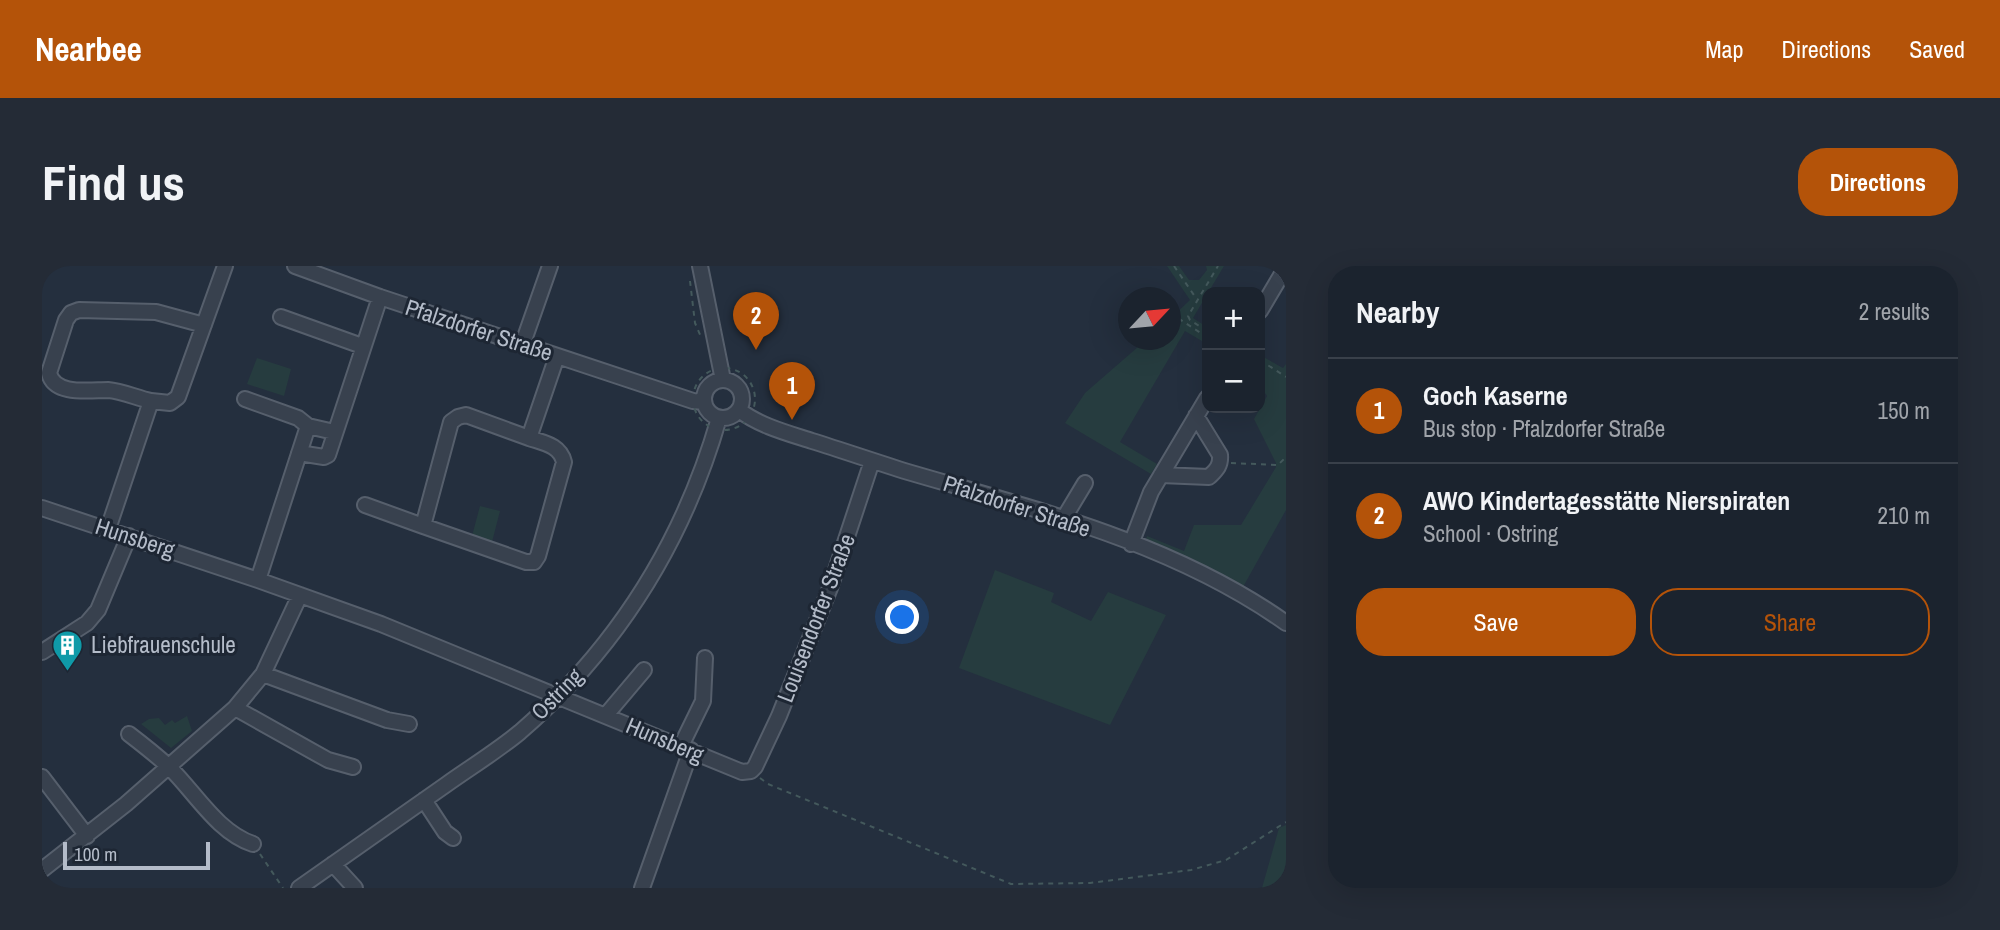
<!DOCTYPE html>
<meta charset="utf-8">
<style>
body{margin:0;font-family:"Archivo Narrow",sans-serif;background:#242b36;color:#f1f3f6}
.controls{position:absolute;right:21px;top:21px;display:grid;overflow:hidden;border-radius:14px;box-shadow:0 7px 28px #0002}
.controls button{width:63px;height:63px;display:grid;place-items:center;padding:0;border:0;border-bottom:2px solid #39404a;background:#1b232e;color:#f1f3f6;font:35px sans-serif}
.compass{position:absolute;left:1076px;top:21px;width:63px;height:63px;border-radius:50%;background:#1b232e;box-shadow:0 7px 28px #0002;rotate:64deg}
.scale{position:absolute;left:21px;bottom:18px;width:147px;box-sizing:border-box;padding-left:7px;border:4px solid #b4bcc9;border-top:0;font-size:19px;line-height:24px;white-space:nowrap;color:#b4bcc9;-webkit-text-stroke:5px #1d2633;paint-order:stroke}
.you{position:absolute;left:861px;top:352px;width:24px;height:24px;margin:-18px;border:5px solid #fff;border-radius:50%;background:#1a73e8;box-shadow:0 0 0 10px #1a73e833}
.badge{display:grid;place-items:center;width:46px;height:46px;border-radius:50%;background:#b45309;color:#fff;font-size:23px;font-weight:700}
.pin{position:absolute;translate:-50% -58px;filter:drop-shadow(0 2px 4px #0008)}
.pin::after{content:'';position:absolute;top:37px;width:24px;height:21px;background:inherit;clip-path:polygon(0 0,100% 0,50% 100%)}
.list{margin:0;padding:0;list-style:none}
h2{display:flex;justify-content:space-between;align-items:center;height:91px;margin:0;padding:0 28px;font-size:30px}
h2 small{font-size:23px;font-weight:400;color:#a0a4aa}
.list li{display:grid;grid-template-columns:46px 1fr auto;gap:21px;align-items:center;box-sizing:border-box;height:105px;padding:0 28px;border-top:2px solid #39404a}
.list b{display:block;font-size:26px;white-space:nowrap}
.list p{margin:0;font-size:23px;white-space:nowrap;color:#a0a4aa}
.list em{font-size:23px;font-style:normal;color:#a0a4aa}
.actions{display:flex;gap:14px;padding:21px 28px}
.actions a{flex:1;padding:16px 0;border:2px solid #b45309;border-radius:28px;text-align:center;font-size:24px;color:#b45309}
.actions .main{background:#b45309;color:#fff}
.map{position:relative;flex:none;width:1244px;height:622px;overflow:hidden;border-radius:28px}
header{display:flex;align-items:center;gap:42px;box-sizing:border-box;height:98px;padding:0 35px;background:#b45309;color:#fff}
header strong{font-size:33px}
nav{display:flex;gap:38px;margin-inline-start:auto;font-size:24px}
.intro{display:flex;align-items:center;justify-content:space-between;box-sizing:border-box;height:168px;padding:0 42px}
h1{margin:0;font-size:49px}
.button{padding:18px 32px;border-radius:28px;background:#b45309;color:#fff;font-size:24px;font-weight:700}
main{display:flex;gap:42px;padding:0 42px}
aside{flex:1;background:#1b232e;border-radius:28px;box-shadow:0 7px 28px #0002}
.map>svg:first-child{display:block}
</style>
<header>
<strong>Nearbee</strong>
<nav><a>Map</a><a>Directions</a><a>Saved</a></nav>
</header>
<div class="intro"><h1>Find us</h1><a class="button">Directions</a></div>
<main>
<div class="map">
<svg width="1244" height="622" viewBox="0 0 1244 622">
<rect width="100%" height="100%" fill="#242f3e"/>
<path fill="#263c3f" d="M 1125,0 L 1137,0 L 1147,14 L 1157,14 L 1165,4 L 1164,0 L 1182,0 L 1151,52 L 1165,61 L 1165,78 L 1143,65 L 1078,176 L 1115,198 L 1109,208 L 1023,157 L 1043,127 L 1104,74 L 1128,74 L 1129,52 L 1148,34 Z
M 1218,89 L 1241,102 L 1244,98 L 1244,244 L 1201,321 L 1244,347 L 1244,352 L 1103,278 L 1105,270 L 1142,285 L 1152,259 L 1199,259 L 1234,201 L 1234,197 L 1212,153 L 1225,130 L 1218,120 Z
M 215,92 L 249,103 L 242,130 L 205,118 Z
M 438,240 L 458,245 L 450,276 L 430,270 Z
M 953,304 L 1012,327 L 1009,336 L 1049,355 L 1066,326 L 1124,349 L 1068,459 L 917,402 Z
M 145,450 L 150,465 L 129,482 L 99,458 L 107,453 L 117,452 L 123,459 L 130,454 L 133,457 Z
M 1244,559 L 1244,622 L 1220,622 L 1237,562 Z"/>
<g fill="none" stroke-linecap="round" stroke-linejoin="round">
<defs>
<path id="minor" d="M 253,0 L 338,31 L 651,135 L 662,136
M 658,0 L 681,114
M 1218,45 L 1244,1
M 239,51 L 320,80
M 481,77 L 508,0
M662 133a19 19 0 1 1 38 0a19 19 0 1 1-38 0Z
M 203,133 L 256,152 L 266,160
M 109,135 C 95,132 80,125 66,124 C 48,124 12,130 7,107 L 24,54 L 29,47 L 37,44 L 114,46 L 162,59
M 697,144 C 718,160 745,167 770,175 C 802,185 834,196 866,206 C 996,244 1133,278 1244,357
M 487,172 C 502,177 518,179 522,196 L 496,290 L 492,296 L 484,296 L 381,260 L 409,156 L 416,151 L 424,149 L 487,172 L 515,90
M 257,187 L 282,191 L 286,189 L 338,31
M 1119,209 L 1167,211 C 1174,204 1179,200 1178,189 L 1154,150
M 323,239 L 381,260
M 0,242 L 216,314 L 339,358 L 700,506 L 709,505 L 713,501 L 737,450 L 788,322 L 830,195
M 1022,252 L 1043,217
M 66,263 L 109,135 L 128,137 L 136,131 L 183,0
M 1089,278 L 1109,226 L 1165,132
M 216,314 L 266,160 L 292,166
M 0,386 L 45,357 L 56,344 L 87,270
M 221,408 L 345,454 L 367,458
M 193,442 L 286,494 L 311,501
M 564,449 L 602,404
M 87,468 C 100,478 114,489 126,500 C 153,526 175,566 211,578
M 639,480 L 661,435 L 663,392
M 0,511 L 45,570
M 382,534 L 403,566 L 411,572
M 291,598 L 313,622
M 0,604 L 84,538 L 193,442 L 221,408 L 258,329
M 257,622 C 306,587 356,553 405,518 C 429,501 455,485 478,466 C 576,381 641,277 677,152
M 600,622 L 649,484"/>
</defs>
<use href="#minor" stroke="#565f6c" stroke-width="18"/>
<path stroke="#44595c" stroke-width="2" stroke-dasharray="5 5" stroke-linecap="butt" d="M 1132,0 L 1154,32
M 648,15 L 653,57 L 659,71
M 1128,47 L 1165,71
M 1165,65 L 1148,54 L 1146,50 L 1176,0
M 1218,94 L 1244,111
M651 133a31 31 0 1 1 62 0a31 31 0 1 1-62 0Z
M 1189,197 L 1236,199 L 1244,191
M 718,512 L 726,518 L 969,618 L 1048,617 L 1149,604 L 1184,594 L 1244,556
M 218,588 L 241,622"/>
<use href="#minor" stroke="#38414e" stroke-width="14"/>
</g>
<defs>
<symbol id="building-pin" viewBox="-11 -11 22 30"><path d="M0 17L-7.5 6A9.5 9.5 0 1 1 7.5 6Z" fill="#0f9aa8" stroke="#1d2633"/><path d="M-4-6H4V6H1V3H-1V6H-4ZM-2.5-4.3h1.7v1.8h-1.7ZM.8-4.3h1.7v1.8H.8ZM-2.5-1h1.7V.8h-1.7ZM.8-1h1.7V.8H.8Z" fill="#fff"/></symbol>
</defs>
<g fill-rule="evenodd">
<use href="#building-pin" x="8" y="362" width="35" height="47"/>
</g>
<g text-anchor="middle" stroke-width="6" stroke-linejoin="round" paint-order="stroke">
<g font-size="23" fill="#b4bcc9" stroke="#1d2633">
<text transform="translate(437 64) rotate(18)" y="8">Pfalzdorfer Straße</text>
<text transform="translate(975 240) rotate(18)" y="8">Pfalzdorfer Straße</text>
<text transform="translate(93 272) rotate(18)" y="8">Hunsberg</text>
<text transform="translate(774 352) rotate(-69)" y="8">Louisendorfer Straße</text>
<text transform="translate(515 428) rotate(-45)" y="8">Ostring</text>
<text transform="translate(623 474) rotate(23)" y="8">Hunsberg</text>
</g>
<g font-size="23" fill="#b4bcc9" stroke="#1d2633" text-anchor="start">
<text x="49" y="387">Liebfrauenschule</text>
</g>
</g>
</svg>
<div class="controls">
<button>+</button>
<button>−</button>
</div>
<svg class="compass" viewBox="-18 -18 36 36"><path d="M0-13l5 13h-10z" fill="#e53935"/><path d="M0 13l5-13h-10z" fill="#a0a4aa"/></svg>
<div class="scale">100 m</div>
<div class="you"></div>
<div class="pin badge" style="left:750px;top:154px">1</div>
<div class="pin badge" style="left:714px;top:84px">2</div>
</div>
<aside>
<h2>Nearby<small>2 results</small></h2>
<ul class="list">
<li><span class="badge">1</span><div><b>Goch Kaserne</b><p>Bus stop · Pfalzdorfer Straße</p></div><em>150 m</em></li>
<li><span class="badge">2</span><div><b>AWO Kindertagesstätte Nierspiraten</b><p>School · Ostring</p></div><em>210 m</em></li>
</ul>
<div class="actions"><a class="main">Save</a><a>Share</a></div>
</aside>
</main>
